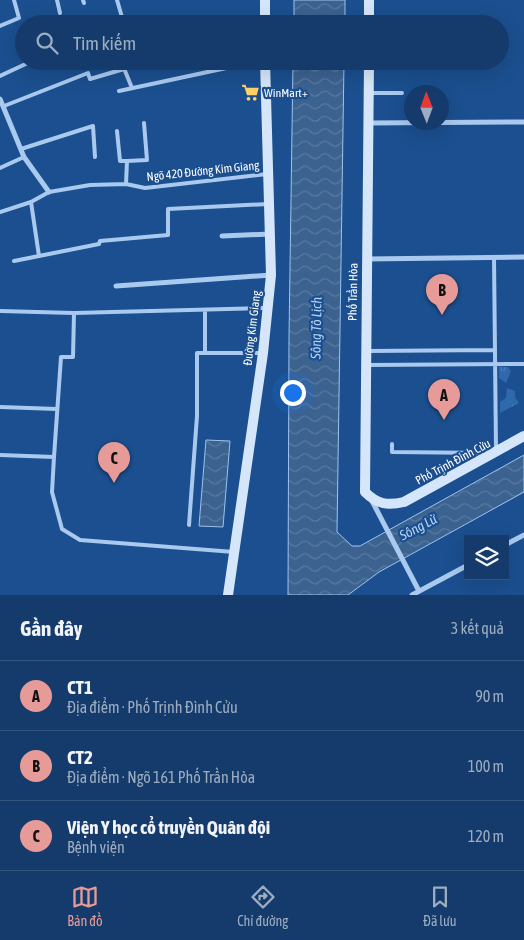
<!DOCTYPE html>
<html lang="vi">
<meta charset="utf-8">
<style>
body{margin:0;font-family:"Asap Condensed",sans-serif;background:#1d4271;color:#f1f3f6}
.controls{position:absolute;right:15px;bottom:15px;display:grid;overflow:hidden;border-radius:0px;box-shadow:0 5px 20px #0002}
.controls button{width:45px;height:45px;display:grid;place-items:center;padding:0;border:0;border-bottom:1px solid #33557e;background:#143b6b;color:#f1f3f6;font:25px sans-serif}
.compass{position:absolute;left:404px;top:85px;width:45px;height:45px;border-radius:50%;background:#143b6b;box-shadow:0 5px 20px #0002;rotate:359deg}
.you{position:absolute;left:292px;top:392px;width:18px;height:18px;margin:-12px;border:4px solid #fff;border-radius:50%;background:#1a73e8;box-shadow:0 0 0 8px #1a73e833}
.badge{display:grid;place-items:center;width:32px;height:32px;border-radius:50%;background:#e69b98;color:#111;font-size:16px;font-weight:700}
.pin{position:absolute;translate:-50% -41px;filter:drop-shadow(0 1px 2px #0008)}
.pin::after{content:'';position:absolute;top:26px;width:18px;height:15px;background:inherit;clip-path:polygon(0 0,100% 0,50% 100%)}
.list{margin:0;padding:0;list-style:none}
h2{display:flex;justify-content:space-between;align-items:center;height:65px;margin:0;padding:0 20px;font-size:21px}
h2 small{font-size:16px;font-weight:400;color:#9dadc1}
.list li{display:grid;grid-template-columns:32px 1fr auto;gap:15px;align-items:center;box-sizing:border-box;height:70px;padding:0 20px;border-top:1px solid #33557e}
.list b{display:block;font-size:19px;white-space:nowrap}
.list p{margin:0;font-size:16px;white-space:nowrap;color:#9dadc1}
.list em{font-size:16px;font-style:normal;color:#9dadc1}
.icon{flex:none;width:28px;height:28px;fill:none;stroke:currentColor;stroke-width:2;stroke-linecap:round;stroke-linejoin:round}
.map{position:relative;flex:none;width:524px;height:595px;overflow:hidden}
.search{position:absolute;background:#143b6b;box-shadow:0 5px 20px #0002;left:15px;right:15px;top:15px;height:55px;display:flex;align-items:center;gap:12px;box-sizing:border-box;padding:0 18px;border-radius:28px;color:#9dadc1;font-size:19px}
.sheet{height:275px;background:#143b6b}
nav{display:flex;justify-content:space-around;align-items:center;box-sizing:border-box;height:70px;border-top:1px solid #33557e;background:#143b6b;font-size:14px;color:#9dadc1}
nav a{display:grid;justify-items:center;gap:2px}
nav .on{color:#e69b98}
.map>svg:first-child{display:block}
</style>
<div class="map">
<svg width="524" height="595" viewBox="0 0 524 595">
<defs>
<pattern id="grass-tufts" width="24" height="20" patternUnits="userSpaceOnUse" patternTransform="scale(1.25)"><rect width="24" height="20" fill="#2e69ad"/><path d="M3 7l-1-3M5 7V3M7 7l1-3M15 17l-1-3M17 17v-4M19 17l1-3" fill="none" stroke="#4d80b9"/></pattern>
<pattern id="water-waves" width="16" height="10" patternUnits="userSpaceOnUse" patternTransform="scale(1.25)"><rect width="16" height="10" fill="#3c6290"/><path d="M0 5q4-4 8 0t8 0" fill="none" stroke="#597aa1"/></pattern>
</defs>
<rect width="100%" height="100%" fill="#1b4f8f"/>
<path fill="url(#grass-tufts)" d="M 499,367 L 508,367 L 511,371 L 506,383 L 499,378 Z
M 507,388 L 515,391 L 515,397 L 519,403 L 500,413 L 500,402 L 506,398 Z"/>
<path fill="url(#water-waves)" stroke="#9cc4f0" d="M 294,0 L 345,0 L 345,24 L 294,24 Z
M 293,61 L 344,61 L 337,532 L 352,546 L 360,546 L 524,455 L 524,492 L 379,572 L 348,595 L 288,595 L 289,337 Z
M 206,440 L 230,441 L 223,527 L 199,526 Z"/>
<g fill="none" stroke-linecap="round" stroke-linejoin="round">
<path stroke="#a9c9ee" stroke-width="4" d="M 57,0 L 60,13
M 83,0 L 84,3
M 117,0 L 124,24
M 0,26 L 19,18 L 14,0
M 121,61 L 132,88
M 0,76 L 32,61
M 119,91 L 259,61
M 370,93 L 402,93
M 4,106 L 88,73 L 90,79 L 124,69
M 117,131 L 120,161 L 127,161
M 21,149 L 93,126 L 95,157
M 0,168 L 24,157
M 126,184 L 127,161 L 147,160 L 144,123
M 31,202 L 39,256 L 99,244 L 100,241 L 168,235 L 168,209 L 268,204
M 0,212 L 31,202 L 49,192 L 90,185 L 126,184 L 145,188 L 267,174
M 494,257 L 496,450
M 14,261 L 39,256
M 0,311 L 74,313
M 205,311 L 205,353
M 368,351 L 495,350
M 367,365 L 524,364
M 0,407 L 57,409
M 392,444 L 392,452 L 487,453
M 0,455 L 54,457 L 52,492 L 62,529 L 80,540 L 234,552
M 54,457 L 61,357 L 73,357 L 74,313 L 267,308
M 189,525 L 197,416 L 197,353 L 263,353"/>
<path stroke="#a9c9ee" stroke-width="5" d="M 0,99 L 24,157 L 49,192
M 368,123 L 524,122
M 222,236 L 270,234
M 367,259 L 524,257
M 116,286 L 271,275
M 372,501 L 419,591
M 505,545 L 524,535
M 412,595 L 468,565"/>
<path stroke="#d6e6fa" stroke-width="10" d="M 265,0 L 265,24
M 369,24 L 369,0
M 369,61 L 365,492 C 377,504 387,506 404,502 L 524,436
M 228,595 L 263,353 L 271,275 L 265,61"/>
</g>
<defs>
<symbol id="supermarket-bare" viewBox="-9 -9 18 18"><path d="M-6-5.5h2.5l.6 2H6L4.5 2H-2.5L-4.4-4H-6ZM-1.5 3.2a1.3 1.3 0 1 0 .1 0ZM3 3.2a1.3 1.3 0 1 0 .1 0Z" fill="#ffd166" stroke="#1b4f8f" stroke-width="2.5" paint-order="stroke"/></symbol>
</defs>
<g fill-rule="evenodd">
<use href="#supermarket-bare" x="238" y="80" width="25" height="25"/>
</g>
<g text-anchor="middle" stroke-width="4.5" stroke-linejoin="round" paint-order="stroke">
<g font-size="12" fill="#fff" stroke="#1b4f8f" text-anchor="start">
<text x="264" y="97">WinMart+</text>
</g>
<g font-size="12" fill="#fff" stroke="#1b4f8f">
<text transform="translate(203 171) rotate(-6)" y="4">Ngõ 420 Đường Kim Giang</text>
<text transform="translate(353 292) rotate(-89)" y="4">Phố Trần Hòa</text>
<text transform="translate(252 328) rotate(-83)" y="4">Đường Kim Giang</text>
<text transform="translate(453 462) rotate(-28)" y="4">Phố Trịnh Đình Cửu</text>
</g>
<g font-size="14" font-style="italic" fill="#b5d3f5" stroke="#1b4f8f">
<text transform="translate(316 328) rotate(-89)" y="5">Sông Tô Lịch</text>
<text transform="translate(418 527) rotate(-28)" y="5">Sông Lừ</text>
</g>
</g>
</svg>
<div class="controls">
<button><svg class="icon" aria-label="layers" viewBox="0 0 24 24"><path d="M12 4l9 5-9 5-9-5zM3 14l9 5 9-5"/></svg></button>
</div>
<svg class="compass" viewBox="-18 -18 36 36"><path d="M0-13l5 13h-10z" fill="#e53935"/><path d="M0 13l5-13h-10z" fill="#9dadc1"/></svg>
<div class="you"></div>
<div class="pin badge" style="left:444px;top:420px">A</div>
<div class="pin badge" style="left:442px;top:315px">B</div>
<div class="pin badge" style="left:114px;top:483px">C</div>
<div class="search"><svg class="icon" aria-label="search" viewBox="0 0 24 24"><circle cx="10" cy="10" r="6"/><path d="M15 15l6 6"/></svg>Tìm kiếm</div>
</div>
<section class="sheet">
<h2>Gần đây<small>3 kết quả</small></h2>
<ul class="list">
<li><span class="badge">A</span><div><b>CT1</b><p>Địa điểm · Phố Trịnh Đình Cửu</p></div><em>90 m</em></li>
<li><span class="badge">B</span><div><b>CT2</b><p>Địa điểm · Ngõ 161 Phố Trần Hòa</p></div><em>100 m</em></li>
<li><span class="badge">C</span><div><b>Viện Y học cổ truyền Quân đội</b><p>Bệnh viện</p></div><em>120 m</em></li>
</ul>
</section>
<nav>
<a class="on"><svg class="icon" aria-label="map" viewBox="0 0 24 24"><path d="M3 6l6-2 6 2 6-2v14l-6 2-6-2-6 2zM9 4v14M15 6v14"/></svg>Bản đồ</a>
<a><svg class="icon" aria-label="directions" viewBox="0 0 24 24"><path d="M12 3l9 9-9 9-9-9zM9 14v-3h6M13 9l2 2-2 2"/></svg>Chỉ đường</a>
<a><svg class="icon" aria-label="saved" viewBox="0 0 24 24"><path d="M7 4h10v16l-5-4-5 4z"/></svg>Đã lưu</a>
</nav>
